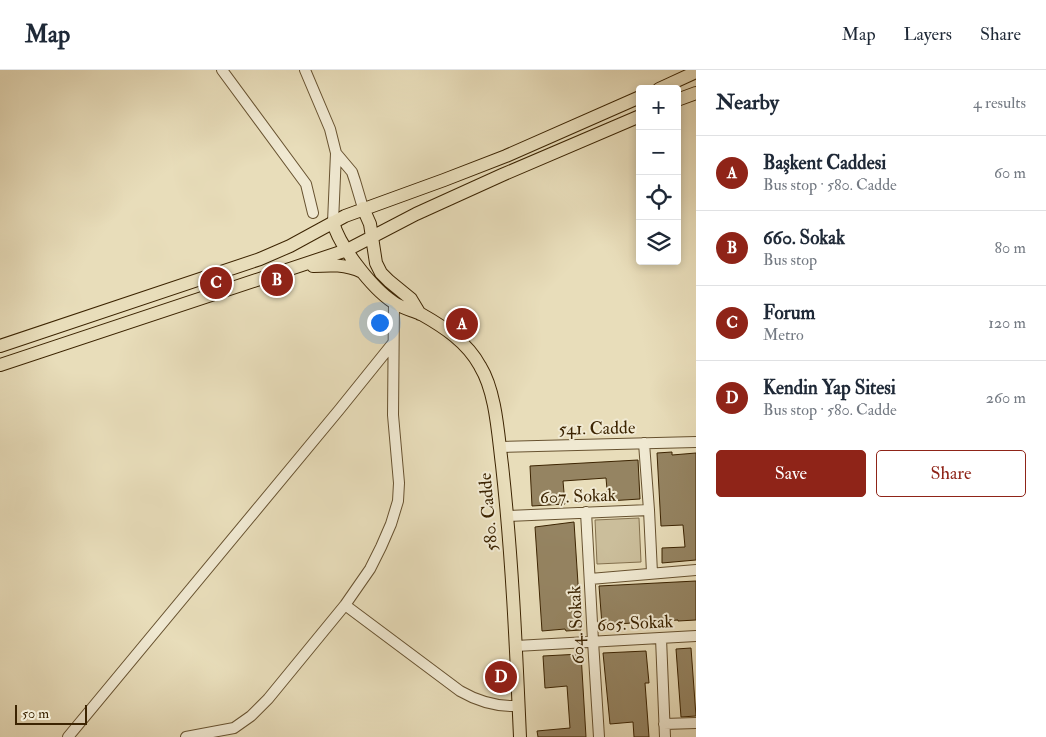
<!DOCTYPE html>
<meta charset="utf-8">
<style>
body{margin:0;font-family:"IM FELL Double Pica",serif;background:#f2f2f3;color:#1f2937}
.controls{position:absolute;right:15px;top:15px;display:grid;overflow:hidden;border-radius:5px;box-shadow:0 2px 8px #0003}
.controls button{width:45px;height:45px;display:grid;place-items:center;padding:0;border:0;border-bottom:1px solid #e0e1e3;background:#fff;color:#1f2937;font:25px sans-serif}
.scale{position:absolute;left:15px;bottom:12px;width:72px;box-sizing:border-box;padding-left:5px;border:2px solid #3c2402;border-top:0;font-size:14px;line-height:18px;white-space:nowrap;color:#3c2402;-webkit-text-stroke:4px #f0e9d2;paint-order:stroke}
.you{position:absolute;left:379px;top:252px;width:18px;height:18px;margin:-12px;border:4px solid #fff;border-radius:50%;background:#1a73e8;box-shadow:0 0 0 8px #1a73e833}
.badge{display:grid;place-items:center;width:32px;height:32px;border-radius:50%;background:#8f2418;color:#fff;font-size:16px;font-weight:700}
.pin{position:absolute;translate:-50% -50%;border:2px solid #fff;box-shadow:0 1px 5px #0006}
.list{margin:0;padding:0;list-style:none}
h2{display:flex;justify-content:space-between;align-items:center;height:65px;margin:0;padding:0 20px;font-size:21px}
h2 small{font-size:16px;font-weight:400;color:#747a83}
.list li{display:grid;grid-template-columns:32px 1fr auto;gap:15px;align-items:center;box-sizing:border-box;height:75px;padding:0 20px;border-top:1px solid #e0e1e3}
.list b{display:block;font-size:19px;white-space:nowrap}
.list p{margin:0;font-size:16px;white-space:nowrap;color:#747a83}
.list em{font-size:16px;font-style:normal;color:#747a83}
.actions{display:flex;gap:10px;padding:15px 20px}
.actions a{flex:1;padding:11px 0;border:1px solid #8f2418;border-radius:5px;text-align:center;font-size:18px;color:#8f2418}
.actions .main{background:#8f2418;color:#fff}
.icon{flex:none;width:28px;height:28px;fill:none;stroke:currentColor;stroke-width:2;stroke-linecap:round;stroke-linejoin:round}
.map{position:relative;flex:none;width:696px;height:667px;overflow:hidden}
header{display:flex;align-items:center;gap:30px;box-sizing:border-box;height:70px;padding:0 25px;background:#fff;border-bottom:1px solid #e0e1e3}
header strong{font-size:24px}
nav{display:flex;gap:28px;margin-inline-start:auto;font-size:18px}
main{display:flex}
aside{flex:1;background:#fff}
.map>svg:first-child{display:block}
</style>
<header>
<strong>Map</strong>
<nav><a>Map</a><a>Layers</a><a>Share</a></nav>
</header>
<main>
<div class="map">
<svg width="696" height="667" viewBox="0 0 696 667">
<rect width="100%" height="100%" fill="#e8ddba"/>
<filter id="stains"><feTurbulence type="fractalNoise" baseFrequency=".004" numOctaves="4"/><feColorMatrix values="0 0 0 0 .2 0 0 0 0 .09 0 0 0 0 .02 0 0 0 .5 -.17"/></filter>
<radialGradient id="worn" r=".72"><stop offset=".6" stop-color="#630" stop-opacity="0"/><stop offset="1" stop-color="#630" stop-opacity=".3"/></radialGradient>
<path fill="#cbbe9b" stroke="#84714e" d="M 639,448 L 641,492 L 597,494 L 595,450 Z"/>
<path fill="#958462" stroke="#3c2402" d="M 672,382 L 672,385 L 696,383 L 696,490 L 662,493 L 662,478 L 685,477 L 683,455 L 661,456 L 657,383 Z
M 638,390 L 640,429 L 608,431 L 606,408 L 563,411 L 565,434 L 532,436 L 530,396 Z
M 574,452 L 581,560 L 566,561 L 565,559 L 542,561 L 535,457 Z
M 696,511 L 696,550 L 678,551 L 678,550 L 602,555 L 599,516 Z
M 691,578 L 696,646 L 681,647 L 676,579 Z
M 646,581 L 649,613 L 645,613 L 649,667 L 634,667 L 633,652 L 610,654 L 603,583 Z
M 581,584 L 586,667 L 538,667 L 537,661 L 570,658 L 567,616 L 545,618 L 543,586 Z"/>
<g fill="none" stroke-linecap="round" stroke-linejoin="round">
<defs>
<path id="minor" d="M 222,0 L 306,114 L 313,143
M 305,0 L 330,59 L 336,83 L 352,102 L 355,111 L 363,138
M 333,152 L 336,83
M 644,373 L 649,440 L 652,503
M 500,377 L 696,372
M 586,442 L 593,571 L 599,667
M 507,446 L 649,440
M 590,509 L 696,500
M 345,535 L 460,621 C 479,632 497,637 519,636
M 661,568 L 665,667
M 516,576 L 696,566
M 664,654 L 696,653
M 68,667 L 339,340 L 393,273
M 186,667 L 234,658 L 251,646 L 268,629 L 345,535 L 370,499 L 381,477 L 391,454 L 398,431 L 399,413 L 393,345 L 394,232"/>
<path id="major" d="M 659,19 L 696,2
M 677,30 L 696,23
M 363,138 L 370,154 L 376,193 L 381,203 L 389,211 L 411,229 L 420,244
M 333,152 C 339,176 372,218 393,232 C 401,238 412,240 421,244 C 444,257 467,272 480,296 C 496,322 498,364 502,395 C 512,485 516,576 520,667
M 313,196 C 330,195 346,194 362,202
M 0,276 L 260,189 L 290,176 L 345,146 L 444,110 L 506,86 L 640,27
M 0,295 L 347,180 L 416,144 L 502,105 L 640,46"/>
</defs>
<use href="#minor" stroke="#675230" stroke-width="12"/>
<use href="#major" stroke="#3c2402" stroke-width="14"/>
<use href="#minor" stroke="#f0e9d2" stroke-width="10"/>
<use href="#major" stroke="#e8ddba" stroke-width="12"/>
</g>
<g text-anchor="middle" stroke-width="4" stroke-linejoin="round" paint-order="stroke">
<g font-size="18" fill="#3c2402" stroke="#f0e9d2">
<text transform="translate(597 358) rotate(-1)" y="6">541. Cadde</text>
<text transform="translate(578 426) rotate(-2)" y="6">607. Sokak</text>
<text transform="translate(488 442) rotate(-95)" y="6">580. Cadde</text>
<text transform="translate(635 553) rotate(-3)" y="6">605. Sokak</text>
<text transform="translate(576 555) rotate(-93)" y="6">604. Sokak</text>
</g>
</g>
<rect width="100%" height="100%" filter="url(#stains)"/>
<rect width="100%" height="100%" fill="url(#worn)"/>
</svg>
<div class="controls">
<button>+</button>
<button>−</button>
<button><svg class="icon" aria-label="locate" viewBox="0 0 24 24"><circle cx="12" cy="12" r="6"/><path d="M12 2v4M12 18v4M2 12h4M18 12h4"/></svg></button>
<button><svg class="icon" aria-label="layers" viewBox="0 0 24 24"><path d="M12 4l9 5-9 5-9-5zM3 14l9 5 9-5"/></svg></button>
</div>
<div class="scale">50 m</div>
<div class="you"></div>
<div class="pin badge" style="left:462px;top:254px">A</div>
<div class="pin badge" style="left:277px;top:210px">B</div>
<div class="pin badge" style="left:216px;top:213px">C</div>
<div class="pin badge" style="left:501px;top:607px">D</div>
</div>
<aside>
<h2>Nearby<small>4 results</small></h2>
<ul class="list">
<li><span class="badge">A</span><div><b>Başkent Caddesi</b><p>Bus stop · 580. Cadde</p></div><em>60 m</em></li>
<li><span class="badge">B</span><div><b>660. Sokak</b><p>Bus stop</p></div><em>80 m</em></li>
<li><span class="badge">C</span><div><b>Forum</b><p>Metro</p></div><em>120 m</em></li>
<li><span class="badge">D</span><div><b>Kendin Yap Sitesi</b><p>Bus stop · 580. Cadde</p></div><em>260 m</em></li>
</ul>
<div class="actions"><a class="main">Save</a><a>Share</a></div>
</aside>
</main>
